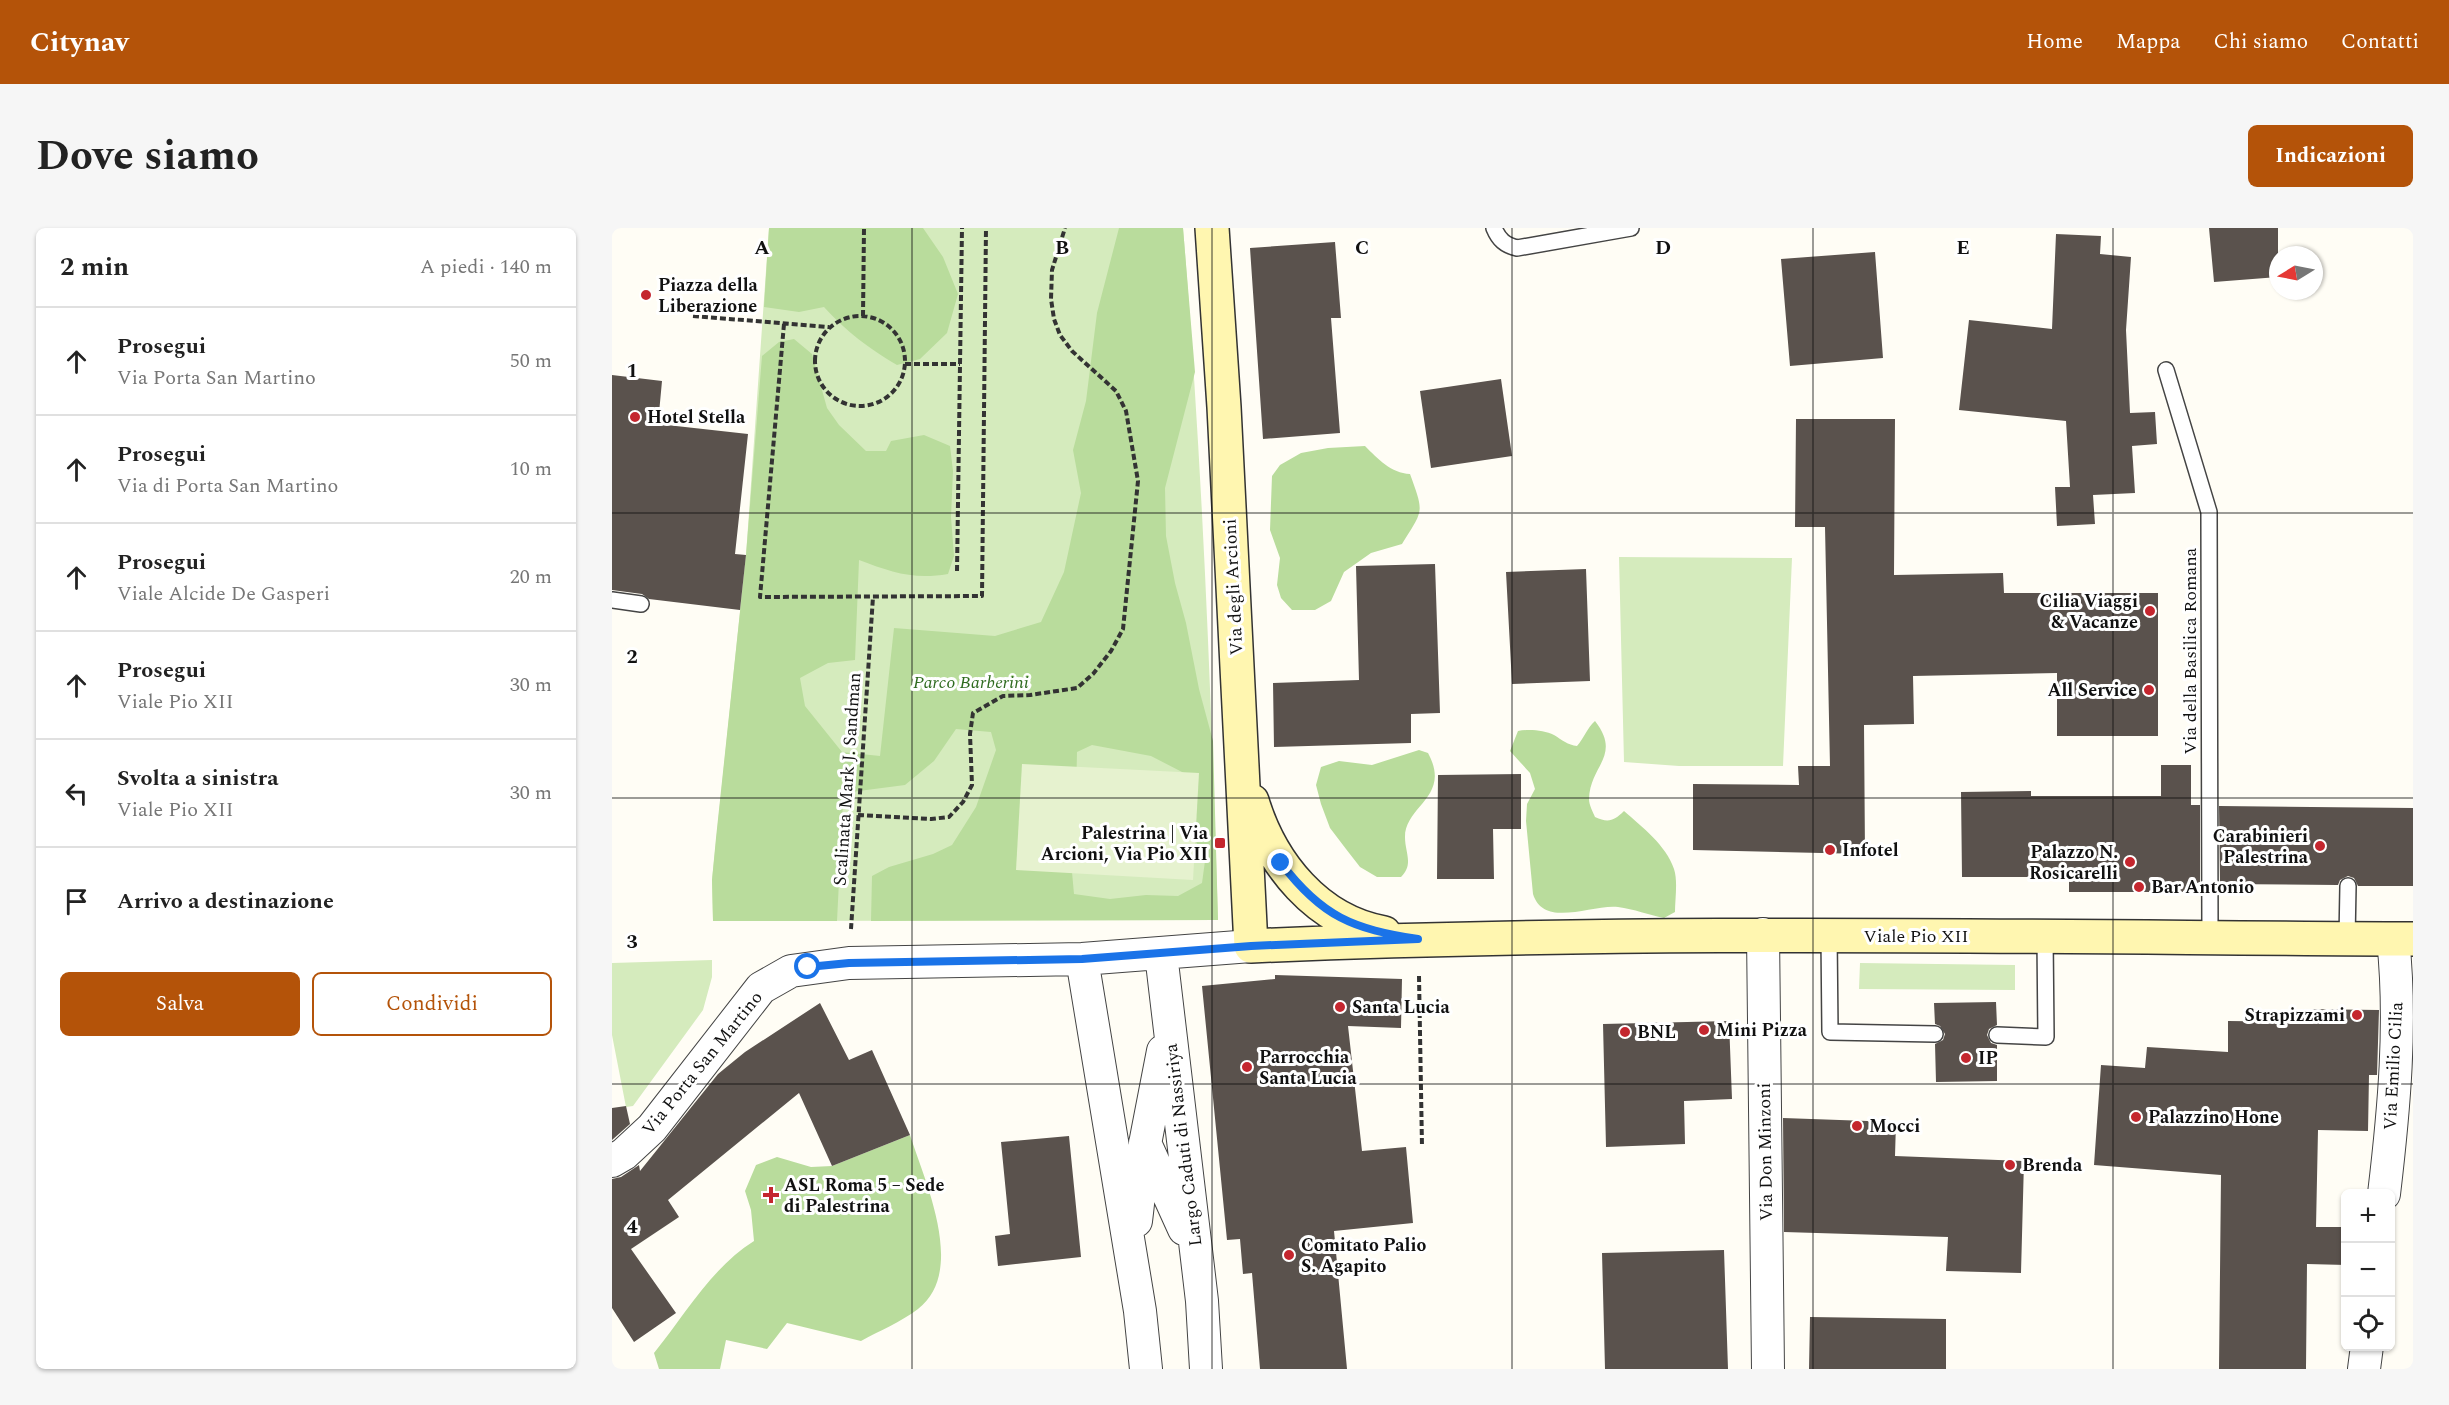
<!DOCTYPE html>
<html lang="it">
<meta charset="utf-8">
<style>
body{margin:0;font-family:Spectral,serif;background:#f6f6f6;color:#222}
.controls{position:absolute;right:18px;bottom:18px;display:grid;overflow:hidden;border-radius:9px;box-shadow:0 2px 4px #0004}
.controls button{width:54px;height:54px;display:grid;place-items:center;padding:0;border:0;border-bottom:2px solid #e0e0e0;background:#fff;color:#222;font:30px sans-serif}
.compass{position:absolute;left:1657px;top:18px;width:54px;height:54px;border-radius:50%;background:#fff;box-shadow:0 2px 4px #0004;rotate:260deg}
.stop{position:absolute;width:18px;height:18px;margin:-14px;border:4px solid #1a73e8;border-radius:50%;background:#fff}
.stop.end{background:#1a73e8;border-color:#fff;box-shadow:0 2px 6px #0008}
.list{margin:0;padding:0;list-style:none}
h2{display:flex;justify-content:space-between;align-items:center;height:78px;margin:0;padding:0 24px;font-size:26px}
h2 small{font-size:20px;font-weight:400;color:#767676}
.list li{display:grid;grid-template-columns:39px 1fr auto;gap:18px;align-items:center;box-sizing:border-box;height:108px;padding:0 24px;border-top:2px solid #e0e0e0}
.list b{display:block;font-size:22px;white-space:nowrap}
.list p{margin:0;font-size:20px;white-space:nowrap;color:#767676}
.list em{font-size:20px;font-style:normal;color:#767676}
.actions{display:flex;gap:12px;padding:18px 24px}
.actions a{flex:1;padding:14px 0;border:2px solid #b45309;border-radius:9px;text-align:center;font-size:21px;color:#b45309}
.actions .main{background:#b45309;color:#fff}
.icon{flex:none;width:33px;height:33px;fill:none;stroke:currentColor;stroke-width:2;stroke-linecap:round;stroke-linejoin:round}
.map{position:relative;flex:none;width:1801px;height:1141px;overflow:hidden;border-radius:9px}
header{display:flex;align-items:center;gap:36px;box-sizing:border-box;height:84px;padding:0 30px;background:#b45309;color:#fff}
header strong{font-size:28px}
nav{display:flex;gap:33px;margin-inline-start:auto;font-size:21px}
.intro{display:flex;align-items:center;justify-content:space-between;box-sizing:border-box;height:144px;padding:0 36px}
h1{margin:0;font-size:42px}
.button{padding:15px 27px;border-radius:9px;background:#b45309;color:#fff;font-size:21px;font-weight:700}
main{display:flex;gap:36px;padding:0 36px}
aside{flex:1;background:#fff;border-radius:9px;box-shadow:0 2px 4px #0004}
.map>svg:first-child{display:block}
</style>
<header>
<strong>Citynav</strong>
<nav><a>Home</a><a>Mappa</a><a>Chi siamo</a><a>Contatti</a></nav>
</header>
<div class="intro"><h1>Dove siamo</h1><a class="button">Indicazioni</a></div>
<main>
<aside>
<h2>2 min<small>A piedi · 140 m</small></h2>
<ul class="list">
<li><svg class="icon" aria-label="ahead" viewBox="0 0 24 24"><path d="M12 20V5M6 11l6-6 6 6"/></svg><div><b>Prosegui</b><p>Via Porta San Martino</p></div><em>50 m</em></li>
<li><svg class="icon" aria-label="ahead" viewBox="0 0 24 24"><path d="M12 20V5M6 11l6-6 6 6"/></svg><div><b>Prosegui</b><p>Via di Porta San Martino</p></div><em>10 m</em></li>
<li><svg class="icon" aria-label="ahead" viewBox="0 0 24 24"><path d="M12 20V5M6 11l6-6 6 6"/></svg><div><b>Prosegui</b><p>Viale Alcide De Gasperi</p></div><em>20 m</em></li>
<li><svg class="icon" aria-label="ahead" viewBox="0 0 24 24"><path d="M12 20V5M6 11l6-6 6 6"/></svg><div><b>Prosegui</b><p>Viale Pio XII</p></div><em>30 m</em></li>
<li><svg class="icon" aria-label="left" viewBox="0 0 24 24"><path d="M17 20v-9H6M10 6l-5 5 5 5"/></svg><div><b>Svolta a sinistra</b><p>Viale Pio XII</p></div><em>30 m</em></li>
<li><svg class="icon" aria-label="arrive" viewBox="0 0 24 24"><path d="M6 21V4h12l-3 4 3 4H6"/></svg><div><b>Arrivo a destinazione</b></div></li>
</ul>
<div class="actions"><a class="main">Salva</a><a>Condividi</a></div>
</aside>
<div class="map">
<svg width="1801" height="1141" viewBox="0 0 1801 1141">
<rect width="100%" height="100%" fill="#fffdf5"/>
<path fill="#d5ebbd" d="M 157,0 L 571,0 C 590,230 599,461 606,692 L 101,693 L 100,652 L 134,327 Z
M 1007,329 L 1180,330 L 1171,538 L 1067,538 L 1012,534 Z
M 100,732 L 100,749 L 91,782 L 21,878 L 14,879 L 0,807 L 0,735 Z
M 1248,735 L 1403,737 L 1403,762 L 1247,761 Z"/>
<path fill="#b9dc9c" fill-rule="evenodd" d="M 157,0 L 311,0 L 331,29 L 346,66 L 335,105 L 308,131 L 285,137 C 255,119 236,105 212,79 L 187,84 L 152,79 Z
M 507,0 L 571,0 L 583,144 L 553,260 L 554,308 L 563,355 L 574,395 L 587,461 L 601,513 L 606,692 L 259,693 L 260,648 L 277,639 L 321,626 L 340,617 L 364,579 L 384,522 L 379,504 L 344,501 L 322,533 L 293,557 L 239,564 L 231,574 L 225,693 L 101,693 L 100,652 L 104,610 L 134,327 L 150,128 L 167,114 L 182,111 L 200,126 L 215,180 L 227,197 L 254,223 L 274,223 L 279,213 L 312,207 L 338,218 L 341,243 L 339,289 L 342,328 L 336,346 C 301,352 279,344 247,332 L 243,432 L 216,435 L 188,450 L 193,478 L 230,524 L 268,528 L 282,400 L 383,408 L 429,394 L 452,344 L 469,265 L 461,222 L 474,173 L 485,85 ZM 480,517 L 539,528 L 572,545 L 575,594 L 593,633 L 590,655 L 566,668 L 534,667 L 498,671 L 462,666 L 457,611 L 464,570 L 465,524 Z
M 753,218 C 766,231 779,245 798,246 C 812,285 812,281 790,316 L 759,325 L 732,344 L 719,373 L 703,382 L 680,382 L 669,370 L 665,357 L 668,330 L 658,302 L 660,248 L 668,237 L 689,225 L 716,220 Z
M 983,493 C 1010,528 978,537 977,571 C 977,577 981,584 983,589 C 996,595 1002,593 1012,583 C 1030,599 1054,617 1062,641 C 1066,653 1063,671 1063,684 L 1052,690 C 1037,687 1022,681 1006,679 C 980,676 932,701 921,666 L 914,593 L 915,576 L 923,561 L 918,545 L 898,523 L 906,503 C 917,501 932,502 942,507 C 950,512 956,517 965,518 C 972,510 975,500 983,493 Z
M 807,522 L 816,525 C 840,569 793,577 793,609 C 793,625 802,636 789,649 L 765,649 L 748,639 L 734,621 L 718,600 L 709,576 L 704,557 L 709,539 L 727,533 L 760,537 Z
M 298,907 C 313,954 355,1043 306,1081 C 289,1094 267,1103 249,1113 L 175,1095 L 155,1121 L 114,1112 L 108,1141 L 47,1141 L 42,1125 C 73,1087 99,1040 142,1013 L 139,982 L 133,963 L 144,937 L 165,929 L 199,939 L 220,938 Z"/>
<path fill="#e6f2cf" d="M 410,536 L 587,545 L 581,652 L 404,642 Z"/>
<path fill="#5a524d" d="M 1597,0 L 1666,0 L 1666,49 L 1602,54 Z
M 1444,6 L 1489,8 L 1488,26 L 1519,29 L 1514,102 L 1518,185 L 1543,184 L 1545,216 L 1520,218 L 1523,265 L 1481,267 L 1483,296 L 1445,298 L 1443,259 L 1458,259 L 1454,193 L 1347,182 L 1357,92 L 1440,101 Z
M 723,14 L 729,90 L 719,90 L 728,205 L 651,211 L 638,20 Z
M 1263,24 L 1271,130 L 1178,138 L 1169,31 Z
M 0,147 L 50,153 L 46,196 L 136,206 L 123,326 L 134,327 L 128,382 L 37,371 L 30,366 L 0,362 Z
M 889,151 L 900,228 L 819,240 L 808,163 Z
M 1184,191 L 1283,191 L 1282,347 L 1391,345 L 1392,365 L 1546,365 L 1546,508 L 1445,508 L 1445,445 L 1301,448 L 1302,496 L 1252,497 L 1253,626 L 1081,622 L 1081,556 L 1187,557 L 1186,538 L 1218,538 L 1213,299 L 1183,299 Z
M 823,336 L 828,485 L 799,486 L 799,515 L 662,519 L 661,455 L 747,452 L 744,338 Z
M 974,341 L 978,453 L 900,456 L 894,344 Z
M 1549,537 L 1579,537 L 1579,577 L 1588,577 L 1588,655 L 1579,655 L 1579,664 L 1457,664 L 1457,649 L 1350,649 L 1349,564 L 1419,563 L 1419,568 L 1549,568 Z
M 909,546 L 909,601 L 881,601 L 882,651 L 825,651 L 826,547 Z
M 1607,578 L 1801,580 L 1801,658 L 1746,658 L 1742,650 L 1736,648 L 1728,652 L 1726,657 L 1608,656 Z
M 663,747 L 790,751 L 789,800 L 736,798 L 750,923 L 794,919 L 801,995 L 722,1003 L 735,1141 L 648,1141 L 640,1045 L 631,1046 L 628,1011 L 615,1012 L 590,758 L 663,751 Z
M 1384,774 L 1385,797 L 1377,801 L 1375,807 L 1379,815 L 1385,817 L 1385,853 L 1324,854 L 1323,816 L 1331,812 L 1333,806 L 1328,798 L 1323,796 L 1322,775 Z
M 208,775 L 237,832 L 260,822 L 298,907 L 220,938 L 187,865 L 56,972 L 67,989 L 19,1021 L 64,1085 L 22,1114 L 0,1080 L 0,951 L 9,949 L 27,937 L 28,943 L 106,846 L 133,824 Z
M 1690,781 L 1767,782 L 1765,847 L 1757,847 L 1756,903 L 1706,902 L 1704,999 L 1734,999 L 1734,1037 L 1695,1036 L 1694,1141 L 1607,1141 L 1609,947 L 1482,937 L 1489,837 L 1533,840 L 1535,819 L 1616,824 L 1616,793 L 1691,794 Z
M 1117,793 L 1120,871 L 1072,873 L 1073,916 L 994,919 L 991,796 Z
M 14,878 L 18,896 L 0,912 L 0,880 Z
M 1171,890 L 1284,894 L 1283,928 L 1412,933 L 1409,1045 L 1334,1043 L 1336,1009 L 1172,1004 Z
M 457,908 L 469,1029 L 386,1038 L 383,1008 L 398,1006 L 389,914 Z
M 1112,1022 L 1116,1141 L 993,1141 L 990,1025 Z
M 1198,1089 L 1334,1091 L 1334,1141 L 1197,1141 Z"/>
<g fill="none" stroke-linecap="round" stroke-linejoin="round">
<defs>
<path id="lane" d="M 882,0 C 887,12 893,17 905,20 L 1019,0
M 1554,142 L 1597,284 L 1598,710
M 0,372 L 29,376
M 1217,707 L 1218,804 L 1323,806
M 1735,711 L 1736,658
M 1385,807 L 1434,809 L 1433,709"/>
<path id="street" d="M 1151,706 L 1156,1141
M 549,726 L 590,1073 L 594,1141
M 470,731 L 528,1083 L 534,1141
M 533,915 L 572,1001
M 0,933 L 12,926 L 40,900 L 149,760 L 179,743 L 237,735 L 470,731 L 639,718
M 1772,966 C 1782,882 1790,795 1781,711
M 524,993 L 533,916 L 551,823
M 1752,1141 L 1755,1118"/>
<path id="secondary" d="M 600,0 L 612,179 L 639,718 C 1026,701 1414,709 1801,711
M 640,573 C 659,636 705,693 772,705"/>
</defs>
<use href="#lane" stroke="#444" stroke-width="18"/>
<use href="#street" stroke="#444" stroke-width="34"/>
<use href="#secondary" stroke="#333" stroke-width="36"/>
<path stroke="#333" stroke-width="4" stroke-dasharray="6 3" stroke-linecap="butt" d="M203 133a45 45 0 1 1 90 0a45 45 0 1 1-90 0Z
M 81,88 L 217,99
M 251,88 L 252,0
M 172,96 L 148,369 L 370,368 L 374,0
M 293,136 L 348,136
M 345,343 L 350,0
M 246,587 L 319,591 L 337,589 L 351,574 L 360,557 L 358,506 L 361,485 L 391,468 L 418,467 L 465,460 L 481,446 L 499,423 L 511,401 L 526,253 L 514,183 L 504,163 L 460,123 L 448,107 L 442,91 L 439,71 L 440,42 L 453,0
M 239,701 L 261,369
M 807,748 L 810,918"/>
<use href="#lane" stroke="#fff" stroke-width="15"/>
<use href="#street" stroke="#fff" stroke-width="32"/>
<use href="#secondary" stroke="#fff6b0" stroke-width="33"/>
</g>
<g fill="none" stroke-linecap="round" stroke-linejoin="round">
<path stroke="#1a73e8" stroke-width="8" d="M 196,739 L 237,735 L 470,731 L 639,718 L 806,711 C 741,701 710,689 669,635"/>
</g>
<path fill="none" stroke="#111" stroke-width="1.5" stroke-opacity="0.55" d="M 300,0 L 300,1141M 600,0 L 600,1141M 900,0 L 900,1141M 1201,0 L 1201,1141M 1501,0 L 1501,1141M 0,285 L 1801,285M 0,570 L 1801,570M 0,856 L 1801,856"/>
<g fill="#c4262e" stroke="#fff" stroke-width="2">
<circle cx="34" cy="67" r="6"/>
<circle cx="23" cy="189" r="6"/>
<circle cx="1538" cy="383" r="6"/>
<circle cx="1537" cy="462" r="6"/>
<rect x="602" y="609" width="12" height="12" rx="3"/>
<circle cx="1708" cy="618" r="6"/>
<circle cx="1218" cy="622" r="6"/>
<circle cx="1518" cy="634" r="6"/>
<circle cx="1527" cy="659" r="6"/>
<circle cx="728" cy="779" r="6"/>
<circle cx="1745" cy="787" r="6"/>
<circle cx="1092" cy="802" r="6"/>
<circle cx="1013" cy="804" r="6"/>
<circle cx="1354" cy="830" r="6"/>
<circle cx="635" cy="839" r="6"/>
<circle cx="1524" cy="889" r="6"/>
<circle cx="1245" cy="898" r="6"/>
<circle cx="1398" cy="937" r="6"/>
<path d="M156 958h6v6h6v6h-6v6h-6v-6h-6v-6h6z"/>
<circle cx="677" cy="1027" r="6"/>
</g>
<g text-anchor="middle" stroke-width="6" stroke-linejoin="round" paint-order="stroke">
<g font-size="18" font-weight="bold" fill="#111" stroke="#fff" text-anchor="start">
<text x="46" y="63">Piazza della<tspan x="46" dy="21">Liberazione</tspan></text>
<text x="35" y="195">Hotel Stella</text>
<text x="1526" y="379" text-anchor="end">Cilia Viaggi<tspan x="1526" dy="21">&amp; Vacanze</tspan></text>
<text x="1525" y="468" text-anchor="end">All Service</text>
<text x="596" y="611" text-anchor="end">Palestrina | Via<tspan x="596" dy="21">Arcioni, Via Pio XII</tspan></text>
<text x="1696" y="614" text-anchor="end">Carabinieri<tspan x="1696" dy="21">Palestrina</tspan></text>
<text x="1230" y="628">Infotel</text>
<text x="1506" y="630" text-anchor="end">Palazzo N.<tspan x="1506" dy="21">Rosicarelli</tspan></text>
<text x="1539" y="665">Bar Antonio</text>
<text x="740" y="785">Santa Lucia</text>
<text x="1733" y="793" text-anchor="end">Strapizzami</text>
<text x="1104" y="808">Mini Pizza</text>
<text x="1025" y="810">BNL</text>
<text x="647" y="835">Parrocchia<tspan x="647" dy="21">Santa Lucia</tspan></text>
<text x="1366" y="836">IP</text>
<text x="1536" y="895">Palazzino Hone</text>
<text x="1257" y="904">Mocci</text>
<text x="1410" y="943">Brenda</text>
<text x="172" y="963">ASL Roma 5 – Sede<tspan x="172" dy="21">di Palestrina</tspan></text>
<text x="689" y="1023">Comitato Palio<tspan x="689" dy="21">S. Agapito</tspan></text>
</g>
<g font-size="18" fill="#111" stroke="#fff">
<text transform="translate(621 359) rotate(-93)" y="6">Via degli Arcioni</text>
<text transform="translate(1578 423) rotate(-90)" y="6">Via della Basilica Romana</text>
<text transform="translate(235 551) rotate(-86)" y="6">Scalinata Mark J. Sandman</text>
<text x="1304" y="714">Viale Pio XII</text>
<text transform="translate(90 835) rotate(-51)" y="6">Via Porta San Martino</text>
<text transform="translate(1781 838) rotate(-87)" y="6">Via Emilio Cilia</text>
<text transform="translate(571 917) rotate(-97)" y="6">Largo Caduti di Nassiriya</text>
<text transform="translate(1153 924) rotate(-91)" y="6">Via Don Minzoni</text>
</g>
<g font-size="18" font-style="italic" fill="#2f6b1f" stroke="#fff">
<text x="359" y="460">Parco Barberini</text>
</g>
</g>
<g font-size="20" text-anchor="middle" font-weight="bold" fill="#111" stroke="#fff" stroke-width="6" stroke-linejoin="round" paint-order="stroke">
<text x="150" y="26">A</text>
<text x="450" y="26">B</text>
<text x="750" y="26">C</text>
<text x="1051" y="26">D</text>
<text x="1351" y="26">E</text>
<text x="20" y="149">1</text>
<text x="20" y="435">2</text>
<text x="20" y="720">3</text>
<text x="20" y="1005">4</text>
</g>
</svg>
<div class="controls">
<button>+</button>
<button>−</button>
<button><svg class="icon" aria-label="locate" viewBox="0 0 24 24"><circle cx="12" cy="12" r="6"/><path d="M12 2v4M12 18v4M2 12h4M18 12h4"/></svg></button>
</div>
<svg class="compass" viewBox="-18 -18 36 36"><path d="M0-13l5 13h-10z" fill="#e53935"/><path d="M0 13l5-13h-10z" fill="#767676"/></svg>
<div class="stop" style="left:196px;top:739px"></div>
<div class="stop end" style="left:669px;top:635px"></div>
</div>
</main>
